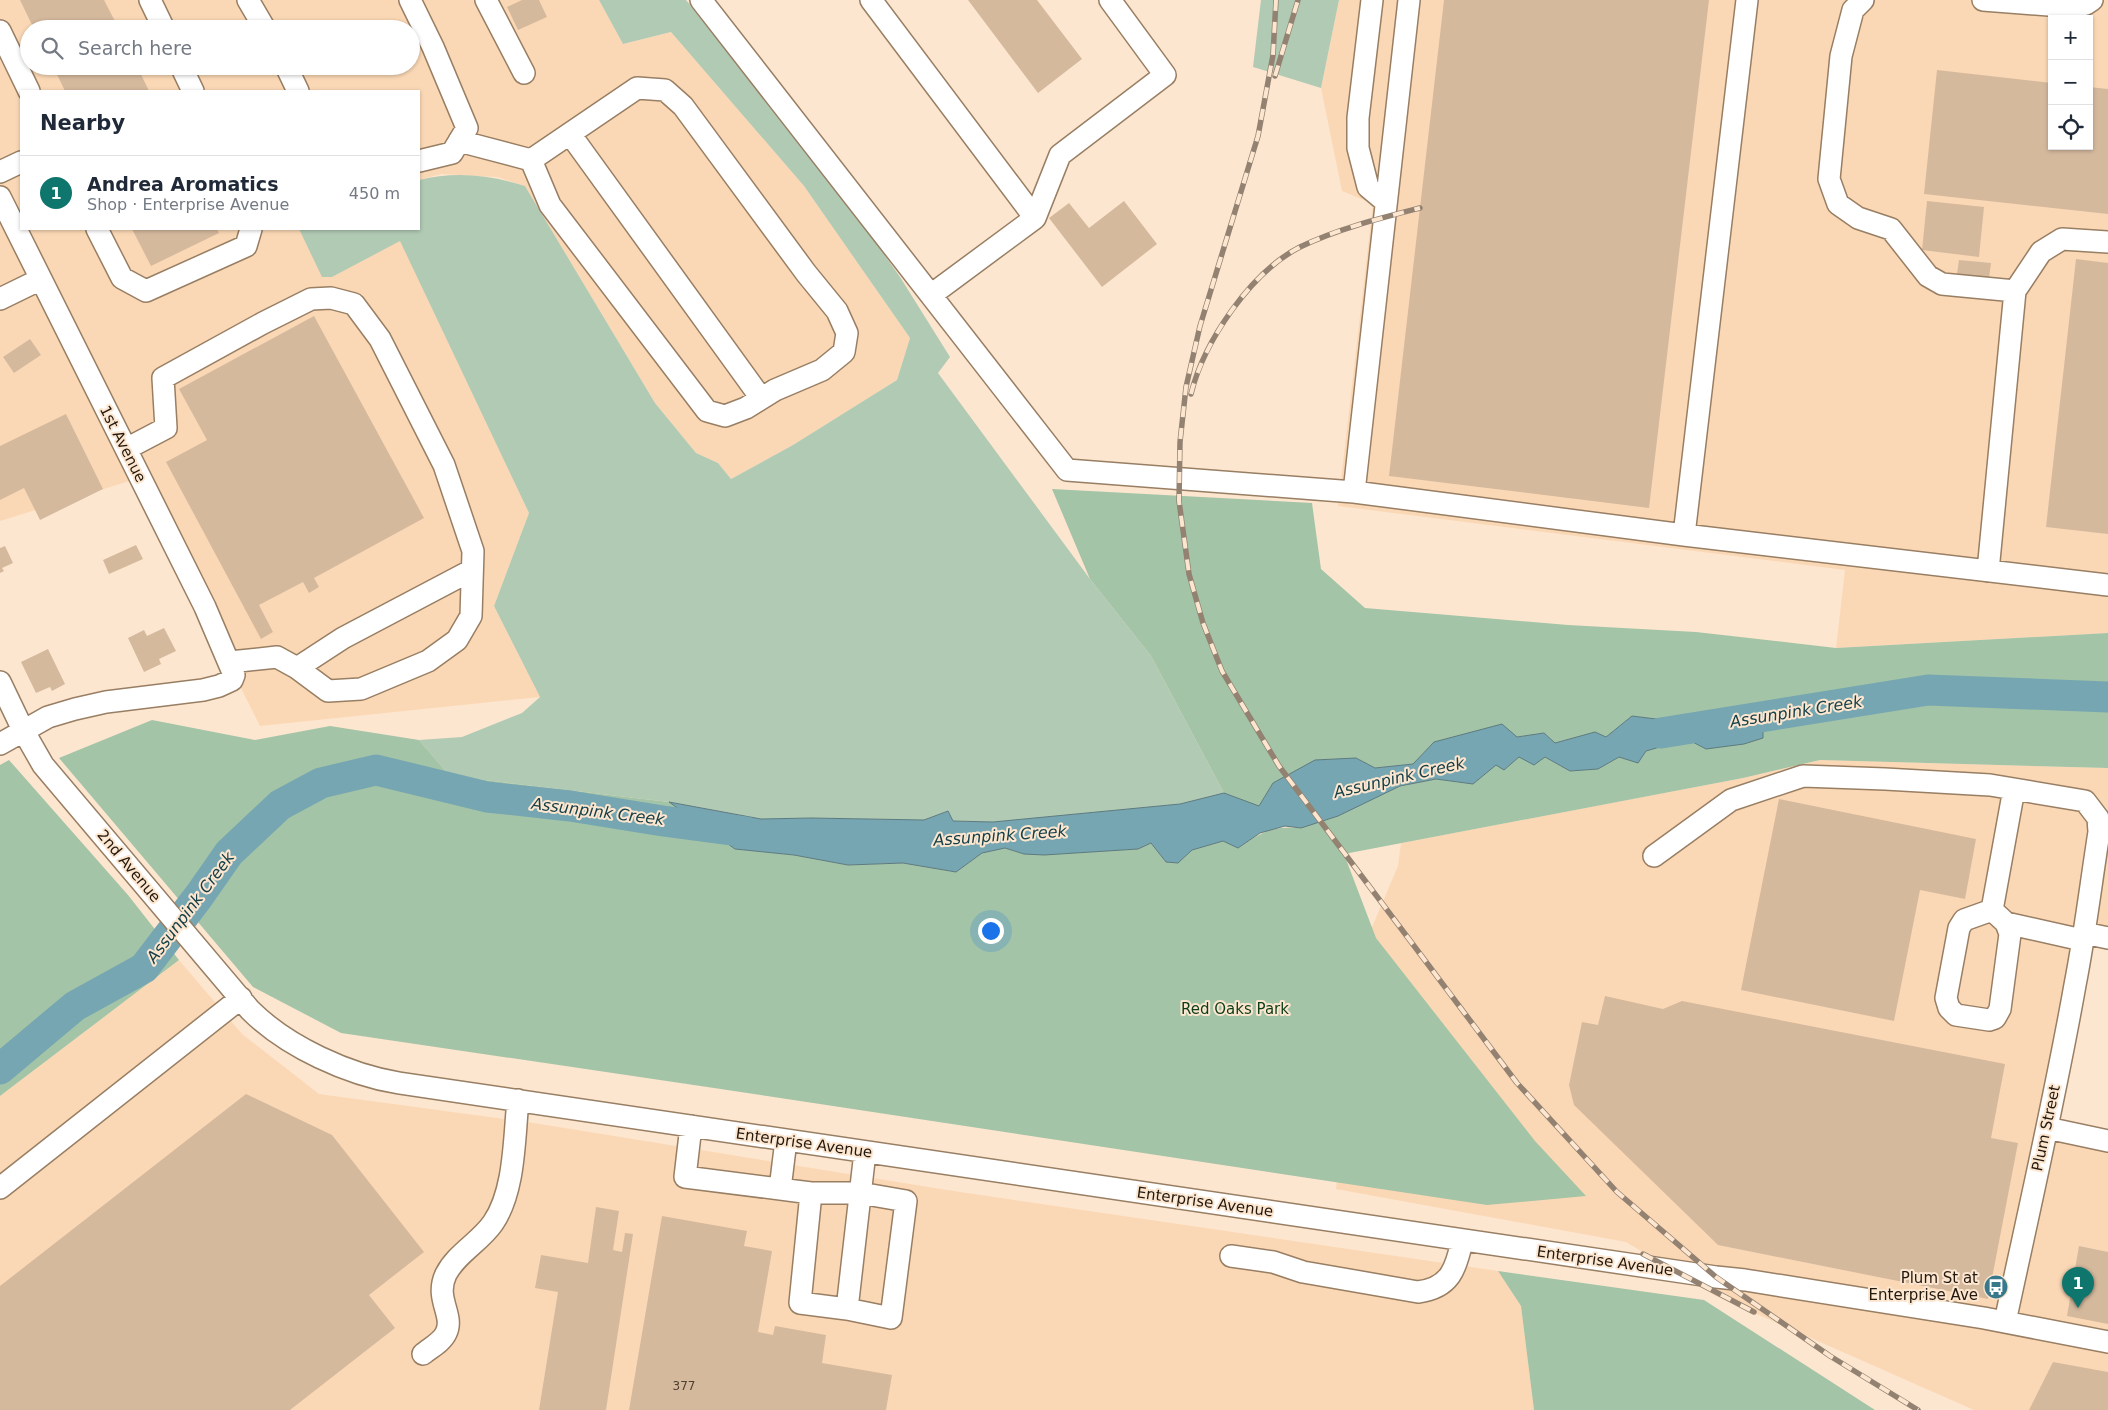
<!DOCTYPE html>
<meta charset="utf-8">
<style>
body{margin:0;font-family:"DejaVu Sans",sans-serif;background:#f6f6f7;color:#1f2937}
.controls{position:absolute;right:15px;top:15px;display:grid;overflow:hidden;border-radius:0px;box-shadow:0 1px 4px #0004}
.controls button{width:45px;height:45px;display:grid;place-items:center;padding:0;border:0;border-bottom:1px solid #e0e1e3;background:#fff;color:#1f2937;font:25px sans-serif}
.you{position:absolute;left:990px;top:930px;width:18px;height:18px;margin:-12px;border:4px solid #fff;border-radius:50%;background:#1a73e8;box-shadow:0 0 0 8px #1a73e833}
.badge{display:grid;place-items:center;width:32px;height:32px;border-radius:50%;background:#0f766e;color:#fff;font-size:16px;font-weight:700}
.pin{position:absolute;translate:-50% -41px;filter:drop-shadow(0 1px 2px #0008)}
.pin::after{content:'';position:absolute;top:26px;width:18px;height:15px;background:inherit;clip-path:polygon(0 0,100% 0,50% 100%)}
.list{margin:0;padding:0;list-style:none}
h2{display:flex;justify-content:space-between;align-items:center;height:65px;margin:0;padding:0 20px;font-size:21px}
h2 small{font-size:16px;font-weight:400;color:#747a83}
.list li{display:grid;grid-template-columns:32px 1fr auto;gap:15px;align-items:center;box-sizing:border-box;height:75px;padding:0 20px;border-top:1px solid #e0e1e3}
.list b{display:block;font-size:19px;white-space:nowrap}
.list p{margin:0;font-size:16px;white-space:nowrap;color:#747a83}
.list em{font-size:16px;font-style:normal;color:#747a83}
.icon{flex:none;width:28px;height:28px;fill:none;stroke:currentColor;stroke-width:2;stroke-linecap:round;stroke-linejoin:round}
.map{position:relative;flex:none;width:2108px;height:1410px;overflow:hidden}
.search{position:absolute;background:#fff;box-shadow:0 1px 4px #0004;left:20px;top:20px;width:400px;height:55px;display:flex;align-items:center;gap:12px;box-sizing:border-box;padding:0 18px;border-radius:28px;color:#747a83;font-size:19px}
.panel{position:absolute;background:#fff;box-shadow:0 1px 4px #0004;left:20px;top:90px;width:400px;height:140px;border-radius:0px}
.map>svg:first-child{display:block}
</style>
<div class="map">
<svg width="2108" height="1410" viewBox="0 0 2108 1410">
<rect width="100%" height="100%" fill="#fde6cf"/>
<path fill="#fbd8b5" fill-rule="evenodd" d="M 0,0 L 599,0 L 623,44 L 671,32 L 804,186 L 910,338 L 897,380 L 793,445 L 731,479 L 718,463 L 696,453 L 655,403 L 525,186 L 497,177 L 441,174 L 419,180 L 419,91 L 21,91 L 21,229 L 299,229 L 323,277 L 332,277 L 400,240 L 529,513 L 494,606 L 540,697 L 260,726 L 136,479 L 0,521 ZM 29,29 L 411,29 L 411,66 L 29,66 Z
M 1339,0 L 2108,0 L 2108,633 L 1836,648 L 1845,570 L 1338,506 L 1373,204 L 1342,191 L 1321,88 ZM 2052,19 L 2089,19 L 2089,146 L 2052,146 Z
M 1820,760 L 2108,768 L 2108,947 L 2078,941 L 2045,1131 L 2108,1144 L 2108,1410 L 1974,1410 L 1716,1296 L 1626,1242 L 1336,1189 L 1364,946 L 1398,866 L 1401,843 L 1743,778 Z
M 179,960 L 242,1034 L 319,1094 L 534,1123 L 947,1190 L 1498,1271 L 1521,1306 L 1534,1410 L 0,1410 L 0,1096 Z"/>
<path fill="#b1cab4" d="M 599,0 L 686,0 L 847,202 L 900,277 L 950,357 L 938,373 L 1090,579 L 1151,656 L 1224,793 L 1180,804 L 993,822 L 953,821 L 947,811 L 924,820 L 811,818 L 761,819 L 669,802 L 450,776 L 419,740 L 462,737 L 522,713 L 540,697 L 494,606 L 529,513 L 400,241 L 332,277 L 322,277 L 299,229 L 419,229 L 419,180 C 455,171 490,175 525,186 L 655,403 L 696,453 L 718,463 L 731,479 L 793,445 L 897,380 L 910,338 L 804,186 L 671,32 L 623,44 Z
M 1261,0 L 1339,0 L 1321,88 L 1253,67 Z"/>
<path fill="#a3c4a7" d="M 1052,489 L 1312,503 L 1321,569 L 1365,608 L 1568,625 L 1696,632 L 1836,648 L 2108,633 L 2108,768 L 1820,760 L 1743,778 L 1344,854 L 1376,938 L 1535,1141 L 1586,1196 L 1487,1205 L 714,1088 L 341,1033 L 253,987 L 59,758 L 152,720 L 255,740 L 330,726 L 419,740 L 450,776 L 669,802 L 735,849 L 794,855 L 848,865 L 903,863 L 956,872 L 982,853 L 1005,848 L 1024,854 L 1138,849 L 1151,843 L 1166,862 L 1178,863 L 1192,850 L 1223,841 L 1238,848 C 1260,833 1273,825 1301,828 L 1400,786 L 1436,779 L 1473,784 L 1496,764 L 1504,770 L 1519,757 L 1545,757 L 1570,771 L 1598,769 L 1619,757 L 1688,739 L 1706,749 L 1763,724 L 1714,731 L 1684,717 L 1656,719 L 1632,716 L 1606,737 L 1595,732 L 1555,743 L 1544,733 L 1517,737 L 1434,742 L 1413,764 L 1375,768 L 1356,758 L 1273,783 L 1259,806 L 1224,793 L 1151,656 L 1090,579 Z
M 9,760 L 128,895 L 179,960 L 0,1096 L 0,765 Z
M 1498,1271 L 1704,1300 L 1875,1410 L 1534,1410 L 1521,1306 Z"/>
<path fill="#76a6b1" stroke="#5d7b80" d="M 1632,716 L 1656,719 L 1685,717 L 1714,731 L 1763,724 L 1763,738 L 1744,744 L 1706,749 L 1687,739 L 1646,751 L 1638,763 L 1619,757 L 1598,769 L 1570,771 L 1545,757 L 1534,765 L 1519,757 L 1504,770 L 1496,765 L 1473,784 L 1436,779 L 1400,786 L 1338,816 L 1301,828 L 1285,826 L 1260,833 L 1238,848 L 1223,841 L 1192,850 L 1178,863 L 1166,862 L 1151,843 L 1138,849 L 1044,855 L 1024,854 L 1005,848 L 982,853 L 956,872 L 903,863 L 848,865 L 794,855 L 735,849 L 669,802 L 761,819 L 811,818 L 924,820 L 948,811 L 953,821 L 993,822 L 1180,804 L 1224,793 L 1259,806 L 1273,783 L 1315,760 L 1356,758 L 1375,768 L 1413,764 L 1434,742 L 1502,724 L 1517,737 L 1544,733 L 1555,743 L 1595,732 L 1606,737 Z"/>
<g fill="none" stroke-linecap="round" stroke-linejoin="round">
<path stroke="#76a6b1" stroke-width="31" d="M 1661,733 L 1928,690 L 2108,697
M 0,1069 L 75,1006 L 144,968 L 199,896 L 229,853 L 280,805 L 321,783 L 376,770 L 487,797 L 570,806 L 663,821 L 746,832"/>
</g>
<path fill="#d5b99d" d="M 20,0 L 104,0 L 119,29 L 34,29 Z
M 522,0 L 539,0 L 547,17 L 518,30 L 507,7 Z
M 968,0 L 1037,0 L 1082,59 L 1038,93 Z
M 1444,0 L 1709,0 L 1649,508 L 1389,476 Z
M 53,66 L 137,66 L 149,91 L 65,91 Z
M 1937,70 L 2052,83 L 2052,146 L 2089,146 L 2089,87 L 2108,89 L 2108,214 L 1924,194 Z
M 1124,201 L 1157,244 L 1102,287 L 1049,218 L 1069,203 L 1089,228 Z
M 1927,201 L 1984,207 L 1979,257 L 1922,250 Z
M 132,229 L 217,229 L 219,233 L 151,266 Z
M 2076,259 L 2108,263 L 2108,534 L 2046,527 Z
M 1959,260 L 1991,263 L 1989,278 L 1957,274 Z
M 314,316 L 424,518 L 314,578 L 319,587 L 309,593 L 303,582 L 259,605 L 273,632 L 261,639 L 166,462 L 207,440 L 179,389 Z
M 30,339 L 41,355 L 14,373 L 3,357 Z
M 66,414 L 103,489 L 40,520 L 24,488 L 0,500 L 0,446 Z
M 136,545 L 143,559 L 109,574 L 103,560 Z
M 5,546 L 13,563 L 2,568 L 4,571 L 0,573 L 0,548 Z
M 164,628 L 176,651 L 159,659 L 161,664 L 144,672 L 128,638 L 144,630 L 147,636 Z
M 48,649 L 65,684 L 52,691 L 50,687 L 36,693 L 21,662 Z
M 1779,799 L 1976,839 L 1965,899 L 1920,890 L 1894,1021 L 1741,990 Z
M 1605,996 L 1663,1009 L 1682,1001 L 2005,1064 L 1991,1138 L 2018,1143 L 1988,1299 L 1718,1245 L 1574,1105 L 1569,1085 L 1582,1022 L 1598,1025 Z
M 246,1094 L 332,1135 L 424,1252 L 369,1295 L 395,1328 L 290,1410 L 0,1410 L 0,1286 Z
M 596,1207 L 619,1211 L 613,1250 L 622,1252 L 625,1233 L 633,1234 L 606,1410 L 539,1410 L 558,1292 L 535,1288 L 541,1255 L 588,1263 Z
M 662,1216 L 747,1231 L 744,1246 L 772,1251 L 758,1332 L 773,1335 L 775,1326 L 826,1335 L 822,1363 L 892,1375 L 886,1410 L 629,1410 Z
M 2079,1246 L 2108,1252 L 2108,1324 L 2067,1316 Z
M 2053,1362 L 2108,1372 L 2108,1410 L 2029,1410 Z"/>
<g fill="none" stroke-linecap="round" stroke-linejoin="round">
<defs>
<path id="minor" d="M 150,0 L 164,29
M 248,0 L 265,29
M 410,0 L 433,47 L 467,128 L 452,153 L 419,161
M 486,0 L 524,73
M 701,0 L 1067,470 L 1354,492 L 1684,535 L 2108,585
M 871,0 L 1035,218
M 1372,0 L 1358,118 L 1358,148 L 1368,187 L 1386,202
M 1863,0 L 1853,10 L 1841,56 L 1829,179 L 1838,204 L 1858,218 L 1891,229 L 1928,276 L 1942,284 L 2015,291
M 1983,0 L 2074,7 L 2086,4 L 2092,0
M 0,31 L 29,91
M 181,66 L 193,91
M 286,66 L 298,91
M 570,134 L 761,398
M 459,141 L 531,160 L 637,88 L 665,90 L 683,106 L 806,273 L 837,311 L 847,333 L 844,352 L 822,370 L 775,390 L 746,408 L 725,416 L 707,411 L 550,205 L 531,160
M 0,172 L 21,162
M 0,197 L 205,607 L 234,675 L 232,680 L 219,686 L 203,690 L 106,702 L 75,709 L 48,717 L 0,744
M 97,229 L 122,278 L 146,291 L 246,246 L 251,229
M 931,295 L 1035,218 L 1060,155 L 1165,75 L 1110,0
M 0,299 L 41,279
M 126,449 L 166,428 L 163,378 L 263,323 L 311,299 L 331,298 L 354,304 L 380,339 L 444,465 L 473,551 L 471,616 L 457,640 L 428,661 L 361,689 L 328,691 L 297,668 L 277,657 L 230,662
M 1354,492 L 1409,0
M 1684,535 L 1747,0
M 1988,571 L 2015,291 L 2041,252 L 2062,239 L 2108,242
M 297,668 L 343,638 L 472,570
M 0,682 L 23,730 L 43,765 L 250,1010 C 287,1047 349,1075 399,1083 L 1716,1277 L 1745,1280 L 1984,1318 L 2108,1342
M 1654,856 L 1731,800 L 1803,776 L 1885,779 L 1990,785 L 2085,801 L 2098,818 L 2099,832 C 2091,883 2085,934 2075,985 C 2055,1098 2029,1210 2005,1322
M 1992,910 L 1964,920 L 1959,928 L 1946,998 L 1949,1008 L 1956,1015 L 1989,1020 L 1995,1018 L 2000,1009 L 2010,934 L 2006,923 L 1992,910 L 2014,789
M 2006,923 L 2082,940
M 2084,933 L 2108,938
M 691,1126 L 685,1177 L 811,1193
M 2047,1128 L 2108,1141
M 0,1188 L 241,998
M 780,1189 L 786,1140
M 1231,1256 L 1273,1262 L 1303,1272 L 1418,1292 C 1450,1288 1456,1269 1462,1241
M 847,1309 L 800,1303 L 811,1193 L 860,1193 L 906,1201 L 891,1318 L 847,1309 L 865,1152
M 423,1354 C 430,1348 442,1342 446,1333 C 455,1315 434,1299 446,1274 C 457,1253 480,1242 493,1223 C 515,1191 514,1139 518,1100"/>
</defs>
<use href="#minor" stroke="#987e63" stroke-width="24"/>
<use href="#minor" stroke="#fff" stroke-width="21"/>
<defs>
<path id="rail" d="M 1276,0 L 1273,55 L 1258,136 L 1200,326 L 1186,387 L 1180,442 L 1179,501 L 1189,574 L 1203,623 L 1222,671 L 1279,766 L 1517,1083 L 1617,1192 L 1716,1277 L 1830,1356 L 1918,1410
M 1275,76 L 1298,0
M 1191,394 C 1204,341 1251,272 1300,247 C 1337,229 1381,218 1420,208
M 1643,1254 L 1754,1312"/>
</defs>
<use href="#rail" stroke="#938271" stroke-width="5.5"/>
<use href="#rail" stroke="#fde6cf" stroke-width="4" stroke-dasharray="11" stroke-linecap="butt"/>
</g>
<defs>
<symbol id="bus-disc" viewBox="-11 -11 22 22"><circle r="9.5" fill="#37798b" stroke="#fde6cf"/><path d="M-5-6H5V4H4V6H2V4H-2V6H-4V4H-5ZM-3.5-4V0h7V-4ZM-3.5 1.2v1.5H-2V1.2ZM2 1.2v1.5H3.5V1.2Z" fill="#fff"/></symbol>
</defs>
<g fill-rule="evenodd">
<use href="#bus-disc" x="1982" y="1273" width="28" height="28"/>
</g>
<g text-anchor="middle" stroke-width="4" stroke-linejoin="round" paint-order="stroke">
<g font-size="12" fill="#4f4031">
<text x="684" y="1390">377</text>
</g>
<g font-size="15" fill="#22180d" stroke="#fde6cf">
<text transform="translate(123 444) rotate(63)" y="5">1st Avenue</text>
<text transform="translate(129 866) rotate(50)" y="5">2nd Avenue</text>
<text transform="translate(2046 1128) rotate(-78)" y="5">Plum Street</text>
<text transform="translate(804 1143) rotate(8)" y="5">Enterprise Avenue</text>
<text transform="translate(1205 1202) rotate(8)" y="5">Enterprise Avenue</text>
<text transform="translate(1605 1261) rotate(8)" y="5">Enterprise Avenue</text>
</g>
<g font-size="15" fill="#0a3e18" stroke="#fde6cf">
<text x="1235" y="1014">Red Oaks Park</text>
</g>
<g font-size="15" fill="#22180d" stroke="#fde6cf" text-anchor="end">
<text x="1978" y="1283">Plum St at<tspan x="1978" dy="17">Enterprise Ave</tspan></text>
</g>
<g font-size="16" font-style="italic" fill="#134049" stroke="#fde6cf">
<text transform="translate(1796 711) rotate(-9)" y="6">Assunpink Creek</text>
<text transform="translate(1399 777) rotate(-13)" y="6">Assunpink Creek</text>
<text transform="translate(598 811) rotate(7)" y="6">Assunpink Creek</text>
<text transform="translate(1000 835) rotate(-4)" y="6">Assunpink Creek</text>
<text transform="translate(190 907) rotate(-53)" y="6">Assunpink Creek</text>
</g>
</g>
</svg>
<div class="controls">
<button>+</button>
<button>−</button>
<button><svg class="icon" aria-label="locate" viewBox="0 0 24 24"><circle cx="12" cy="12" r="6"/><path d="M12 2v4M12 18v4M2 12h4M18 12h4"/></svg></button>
</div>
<div class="you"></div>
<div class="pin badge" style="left:2078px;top:1308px">1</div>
<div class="search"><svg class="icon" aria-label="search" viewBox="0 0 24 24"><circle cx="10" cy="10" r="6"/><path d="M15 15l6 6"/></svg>Search here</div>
<section class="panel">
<h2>Nearby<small></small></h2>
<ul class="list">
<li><span class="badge">1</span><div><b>Andrea Aromatics</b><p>Shop · Enterprise Avenue</p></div><em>450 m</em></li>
</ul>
</section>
</div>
